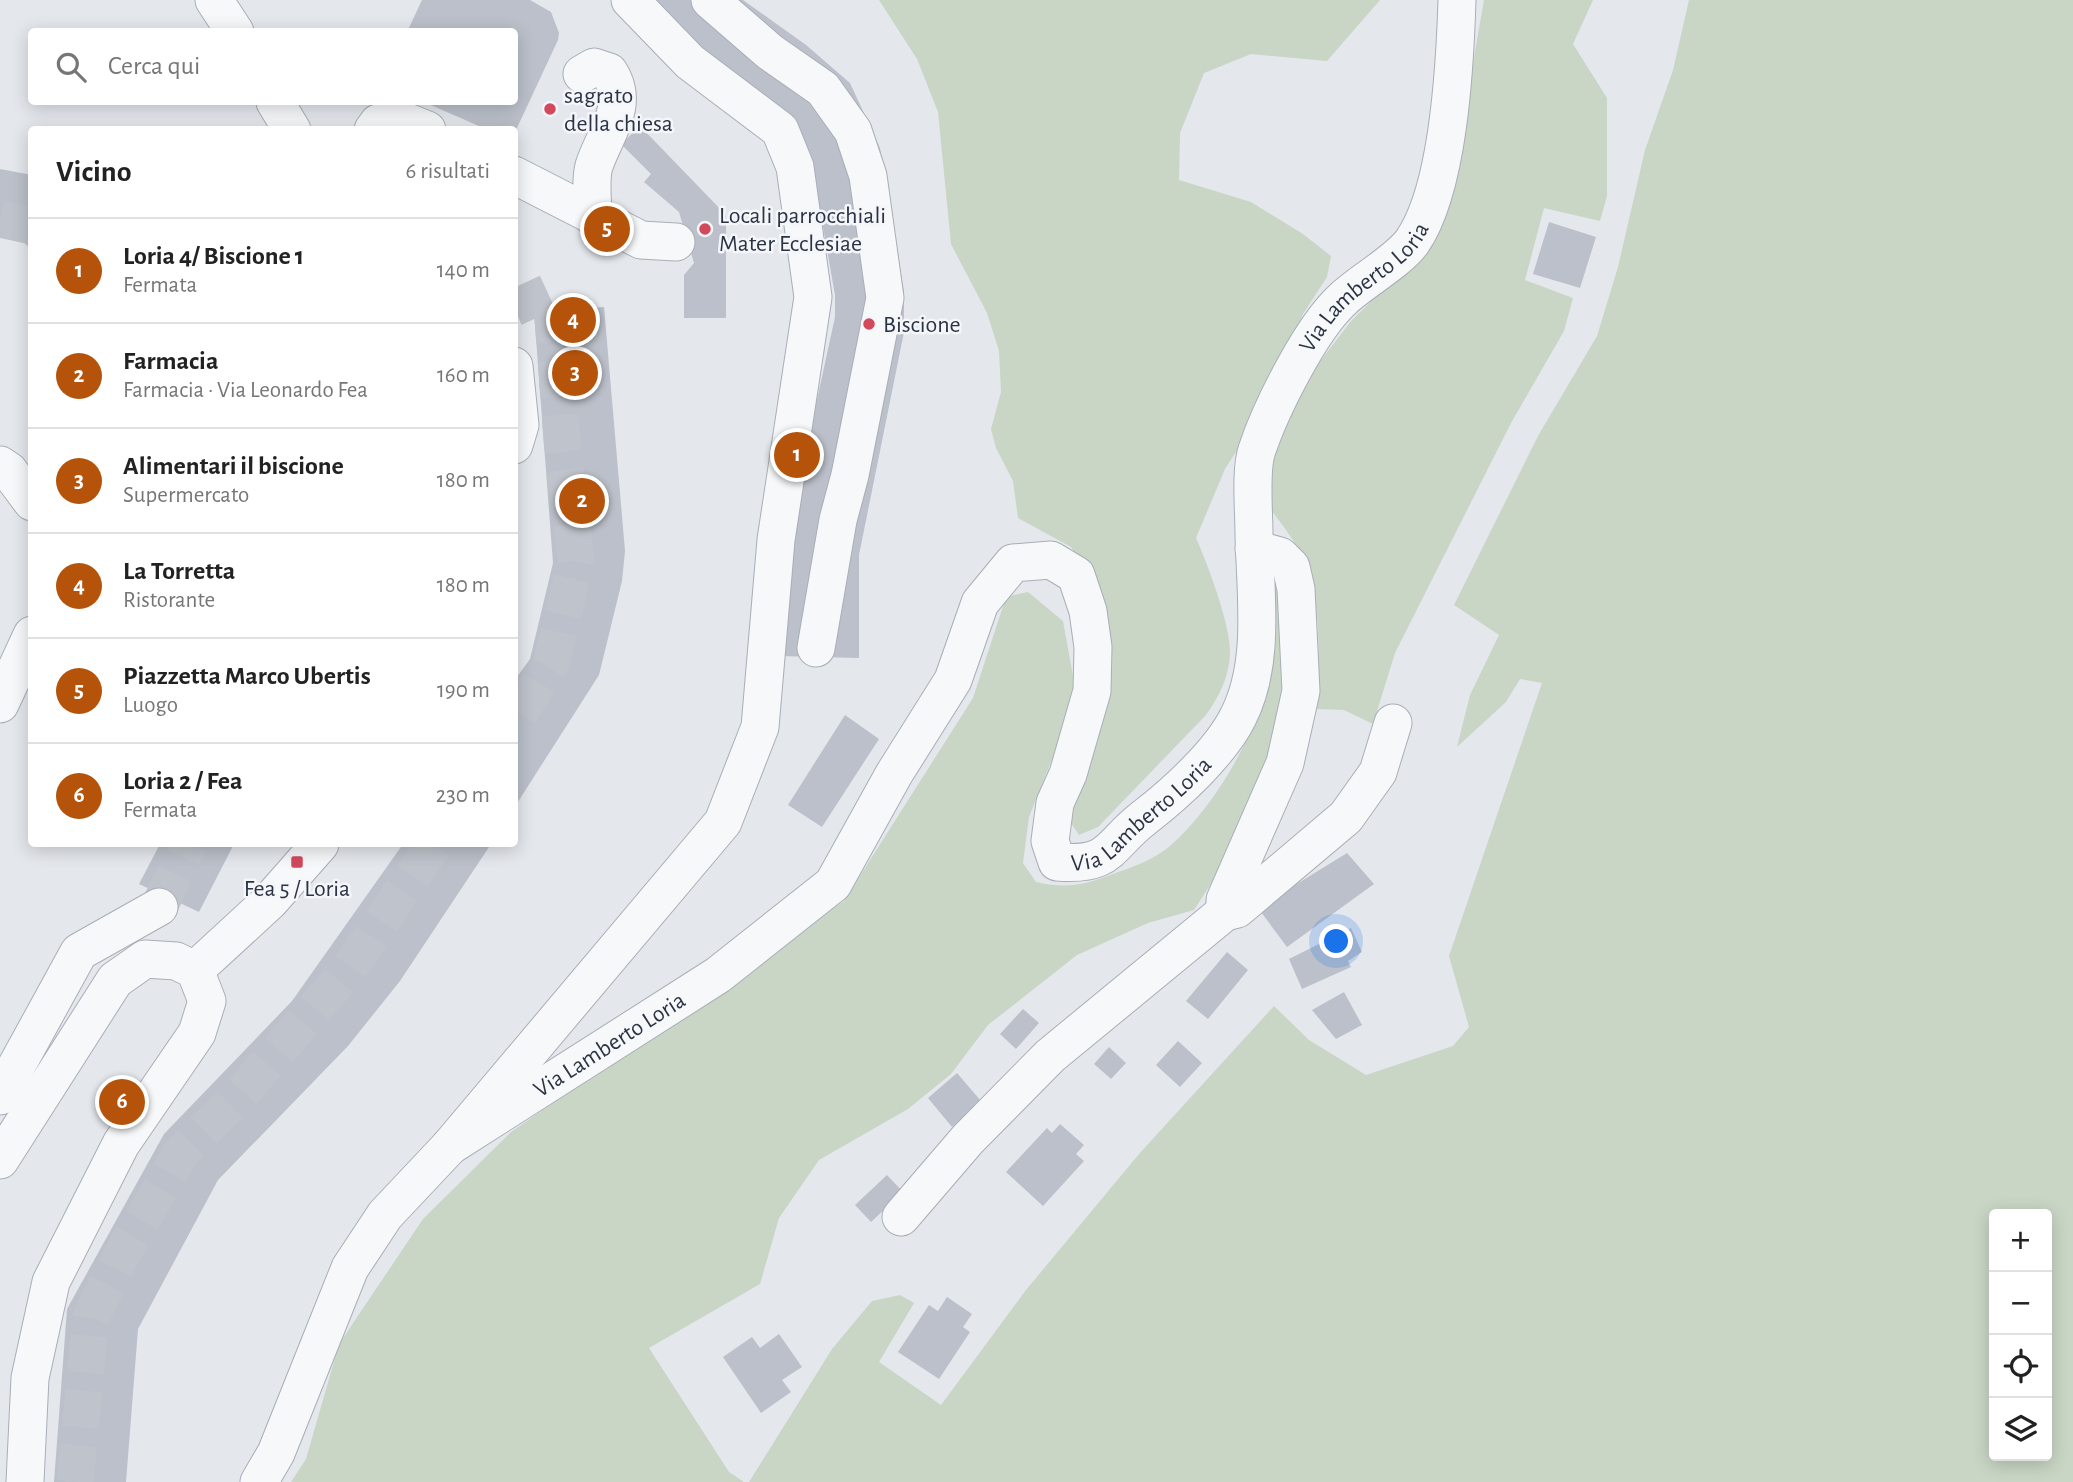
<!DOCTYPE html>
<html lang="it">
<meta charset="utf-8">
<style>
body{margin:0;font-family:"Alegreya Sans",sans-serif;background:#f2f2f2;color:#222}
.controls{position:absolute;right:21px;bottom:21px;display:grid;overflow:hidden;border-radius:7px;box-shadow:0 4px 18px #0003}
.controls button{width:63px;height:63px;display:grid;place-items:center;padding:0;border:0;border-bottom:2px solid #e0e0e0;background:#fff;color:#222;font:35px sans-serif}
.you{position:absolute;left:1337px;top:942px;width:24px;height:24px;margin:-18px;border:5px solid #fff;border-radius:50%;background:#1a73e8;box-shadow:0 0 0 10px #1a73e833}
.badge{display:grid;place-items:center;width:46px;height:46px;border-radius:50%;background:#b45309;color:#fff;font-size:23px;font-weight:700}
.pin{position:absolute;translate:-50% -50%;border:4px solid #fff;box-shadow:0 2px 7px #0006}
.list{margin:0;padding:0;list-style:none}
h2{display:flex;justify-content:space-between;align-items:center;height:91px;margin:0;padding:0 28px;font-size:30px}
h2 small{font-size:23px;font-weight:400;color:#767676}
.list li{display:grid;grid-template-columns:46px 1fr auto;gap:21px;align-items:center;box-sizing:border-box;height:105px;padding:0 28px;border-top:2px solid #e0e0e0}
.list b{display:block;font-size:26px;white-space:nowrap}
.list p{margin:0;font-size:23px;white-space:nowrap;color:#767676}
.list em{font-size:23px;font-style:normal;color:#767676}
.icon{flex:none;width:38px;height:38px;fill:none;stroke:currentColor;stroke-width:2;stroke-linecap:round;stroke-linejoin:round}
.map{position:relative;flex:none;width:2073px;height:1482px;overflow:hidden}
.search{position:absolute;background:#fff;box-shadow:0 4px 18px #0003;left:28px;top:28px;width:490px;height:77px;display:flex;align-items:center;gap:18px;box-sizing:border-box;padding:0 24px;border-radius:7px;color:#767676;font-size:26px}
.panel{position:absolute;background:#fff;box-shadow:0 4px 18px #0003;left:28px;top:126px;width:490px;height:721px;border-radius:7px}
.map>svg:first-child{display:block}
</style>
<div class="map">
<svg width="2073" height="1482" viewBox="0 0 2073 1482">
<rect width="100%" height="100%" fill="#e4e7ec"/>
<path fill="#c9d6c5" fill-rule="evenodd" d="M 879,0 L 1380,0 L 1327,61 L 1251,54 L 1204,73 L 1180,133 L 1179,180 L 1251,202 L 1303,234 L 1331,256 L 1327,277 L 1303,314 L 1272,396 L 1225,469 L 1196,538 C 1208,565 1231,626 1230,654 C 1229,677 1219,697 1206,715 L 1098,827 L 1079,835 L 1069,820 L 1109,674 L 1108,614 L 1102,596 L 1071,547 L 1018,518 L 1013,481 L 996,448 L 991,429 L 1001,392 L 999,351 L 987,313 L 951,244 L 938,112 L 917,59 Z
M 1484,0 L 1593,0 L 1573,44 L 1607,98 L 1607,196 L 1600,221 L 1544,208 L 1525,280 L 1573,298 L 1564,331 L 1511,423 L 1395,653 L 1373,724 L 1344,710 L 1316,709 C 1319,655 1324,600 1299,551 C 1290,533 1276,517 1265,502 L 1278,441 L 1315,368 L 1351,321 L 1397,276 L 1461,131 Z
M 1689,0 L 2073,0 L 2073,1482 L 749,1482 L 832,1349 L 872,1301 L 900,1295 L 914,1303 L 879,1362 L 941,1405 L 1026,1290 L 1139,1154 L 1274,1006 L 1309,1040 L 1366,1075 L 1453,1046 L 1469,1027 L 1449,956 L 1542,683 L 1520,679 L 1506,702 L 1457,747 L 1470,695 L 1499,635 L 1454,605 L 1538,436 L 1597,336 L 1618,267 L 1645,150 L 1673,70 ZM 1994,1214 L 2047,1214 L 2047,1456 L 1994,1456 Z
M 1273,574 L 1283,577 L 1293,668 L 1274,758 L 1241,837 L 1194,910 L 1148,923 L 1077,955 L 988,1025 L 951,1074 L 908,1109 L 819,1160 L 779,1218 L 760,1284 L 649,1348 L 729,1472 L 744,1482 L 291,1482 L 306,1459 L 339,1344 L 423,1219 L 511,1132 L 844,901 L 973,698 L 1006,597 L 1028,592 L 1063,621 L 1075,687 L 1072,709 L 1029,817 L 1023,863 L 1036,882 C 1066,889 1085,885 1113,874 C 1133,867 1153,860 1170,846 C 1218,804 1260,727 1273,664 C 1279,635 1275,603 1273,574 Z"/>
<path fill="#bbc0ca" d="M 422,0 L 530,0 L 551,12 L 559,33 L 558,40 L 516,130 L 488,130 L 424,102 L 514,102 L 514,32 L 407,32 Z
M 635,0 L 743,0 L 806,45 L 850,83 L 880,148 L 904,291 L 904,332 L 859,555 L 859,658 L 778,656 L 785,547 L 835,317 L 835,295 L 812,164 Z
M 640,126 L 726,215 L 726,318 L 684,318 L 684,275 L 694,263 L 679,212 L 644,182 L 651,174 L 621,144 Z
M 0,169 L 32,175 L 32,250 L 16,235 L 0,232 Z
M 1549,222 L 1596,237 L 1580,288 L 1533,274 Z
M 604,307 L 625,551 L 622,581 L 599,675 L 514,808 L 514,681 L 530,659 L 553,563 L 534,312 Z
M 845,715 L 879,739 L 822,827 L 788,805 Z
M 160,844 L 234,844 L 199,912 L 139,884 Z
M 403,844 L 491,844 L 400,981 L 348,1046 L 218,1180 L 138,1329 L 126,1482 L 54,1482 L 67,1309 L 164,1134 L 292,1001 Z
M 1347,853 L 1374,884 L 1287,947 L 1258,908 Z
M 1351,928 L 1362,952 L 1348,961 L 1351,967 L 1302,989 L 1289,959 Z
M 1227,952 L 1248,970 L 1208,1019 L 1186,1001 Z
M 1344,992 L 1362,1025 L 1336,1039 L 1312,1010 Z
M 1023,1009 L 1039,1023 L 1016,1049 L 1000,1034 Z
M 1178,1041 L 1202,1063 L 1180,1087 L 1156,1065 Z
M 1109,1047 L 1126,1063 L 1111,1079 L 1094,1064 Z
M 957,1073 L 981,1101 L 952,1127 L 928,1098 Z
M 1060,1124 L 1084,1145 L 1076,1154 L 1084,1161 L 1043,1206 L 1006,1172 L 1047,1128 L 1052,1133 Z
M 887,1175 L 903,1192 L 871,1222 L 855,1205 Z
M 947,1297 L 972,1314 L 963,1327 L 970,1332 L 939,1379 L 898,1352 L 929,1305 L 938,1311 Z
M 779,1334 L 802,1367 L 782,1380 L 791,1392 L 761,1413 L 723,1357 L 752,1337 L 760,1348 Z"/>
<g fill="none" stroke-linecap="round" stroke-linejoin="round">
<path stroke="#bfc3cb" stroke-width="37" stroke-dasharray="37 18" stroke-linecap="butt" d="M 0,219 L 32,226
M 514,308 L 551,291 L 562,440 L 576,561 L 551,664 L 514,721
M 159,907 L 189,844
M 75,1482 L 91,1317 L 122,1254 L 181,1153 L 238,1097 L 349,969 L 434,844"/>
<defs>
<g id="minor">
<path d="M 214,0 L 235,32"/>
<path d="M 710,0 L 770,52 L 823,89 L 853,131 L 868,176 L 885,298 L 850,475 L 838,520 L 816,648"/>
<path d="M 582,74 L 594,67 L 609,72 C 631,105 604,135 594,166 C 590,180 593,202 593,217"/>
<path d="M 275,102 L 292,130"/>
<path d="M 373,130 L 378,123 L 395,117 L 427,130"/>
<path d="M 514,175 L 641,240 L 676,242"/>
<path d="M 514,366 L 520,425 L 514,445"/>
<path d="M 0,465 L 9,471 L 32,502"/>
<path d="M 0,704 L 32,635"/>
<path d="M 1225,912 L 1225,900 L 1285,763 L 1301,691 L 1296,589 L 1291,567 L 1280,556 L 1254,549"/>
<path d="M 195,970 L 269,902 L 320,844"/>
<path d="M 0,1096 L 79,952 L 159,907"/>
<path id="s1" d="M 450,1146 L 718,975 L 833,884 L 894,774 L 953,680 L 980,603 L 1013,563 L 1051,560 L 1076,575 L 1088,611 L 1093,647 L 1092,691 L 1068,774 L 1055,803 L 1050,841 L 1057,862 C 1113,866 1106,847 1145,817 C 1176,793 1220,753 1238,717 C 1266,663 1255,592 1254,534 C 1254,512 1250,469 1257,450 C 1271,408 1311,328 1343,299 C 1362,281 1397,262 1412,242 C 1449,189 1455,65 1457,0"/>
<path d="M 0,1160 L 115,980 L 145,959 L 176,961 L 195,970 L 207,1001 L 197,1033 L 121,1144 L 51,1282 L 30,1378 L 25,1482"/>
<path d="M 901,1217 L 968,1139 L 1050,1056 L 1225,912 L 1237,909 L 1346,817 L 1378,772 L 1393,723"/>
<path d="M 259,1482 L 276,1453 L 350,1268 L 385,1215 L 450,1146 L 723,822 L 760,727 L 776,540 L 813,297 L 795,167 L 780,130 L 690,62 L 630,0"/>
</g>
</defs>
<use href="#minor" stroke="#a9aeb7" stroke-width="39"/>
<use href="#minor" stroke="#f7f8fa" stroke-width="37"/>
</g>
<g fill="#d1495b" stroke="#f4f6f9" stroke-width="2.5">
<circle cx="550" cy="109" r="7"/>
<circle cx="705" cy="229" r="7"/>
<circle cx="869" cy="324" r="7"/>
<rect x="290" y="855" width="14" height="14" rx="3.5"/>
</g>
<g text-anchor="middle" stroke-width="5" stroke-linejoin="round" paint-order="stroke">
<g font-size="24" fill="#2b3445" stroke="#f4f6f9" text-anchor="start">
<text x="564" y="103">sagrato<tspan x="564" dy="28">della chiesa</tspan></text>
<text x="719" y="223">Locali parrocchiali<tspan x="719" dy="28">Mater Ecclesiae</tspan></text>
<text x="883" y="332">Biscione</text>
<text x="297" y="896" text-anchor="middle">Fea 5 / Loria</text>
</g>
<g font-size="24" fill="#2b3445" stroke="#f4f6f9">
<text dy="8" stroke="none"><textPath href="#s1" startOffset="1909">Via Lamberto Loria</textPath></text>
<text dy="8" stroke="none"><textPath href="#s1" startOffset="1300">Via Lamberto Loria</textPath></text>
<text dy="8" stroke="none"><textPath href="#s1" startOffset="189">Via Lamberto Loria</textPath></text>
</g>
</g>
</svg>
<div class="controls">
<button>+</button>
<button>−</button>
<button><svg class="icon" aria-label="locate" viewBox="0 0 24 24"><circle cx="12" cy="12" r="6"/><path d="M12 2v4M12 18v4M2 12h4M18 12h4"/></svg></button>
<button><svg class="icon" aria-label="layers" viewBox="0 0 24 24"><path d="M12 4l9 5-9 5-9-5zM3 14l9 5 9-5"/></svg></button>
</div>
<div class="you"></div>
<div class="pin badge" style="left:797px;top:455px">1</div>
<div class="pin badge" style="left:582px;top:501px">2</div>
<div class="pin badge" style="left:575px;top:373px">3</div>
<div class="pin badge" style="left:573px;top:320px">4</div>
<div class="pin badge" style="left:607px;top:229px">5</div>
<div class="pin badge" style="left:122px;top:1102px">6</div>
<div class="search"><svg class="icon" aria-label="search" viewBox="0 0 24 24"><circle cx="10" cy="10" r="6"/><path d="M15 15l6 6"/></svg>Cerca qui</div>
<section class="panel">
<h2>Vicino<small>6 risultati</small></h2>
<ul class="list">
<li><span class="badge">1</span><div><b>Loria 4/ Biscione 1</b><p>Fermata</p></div><em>140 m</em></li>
<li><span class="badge">2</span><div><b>Farmacia</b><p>Farmacia · Via Leonardo Fea</p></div><em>160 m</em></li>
<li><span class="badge">3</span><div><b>Alimentari il biscione</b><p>Supermercato</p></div><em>180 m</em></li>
<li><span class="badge">4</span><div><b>La Torretta</b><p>Ristorante</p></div><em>180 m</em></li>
<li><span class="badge">5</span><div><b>Piazzetta Marco Ubertis</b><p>Luogo</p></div><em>190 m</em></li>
<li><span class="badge">6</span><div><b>Loria 2 / Fea</b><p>Fermata</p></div><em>230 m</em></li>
</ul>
</section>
</div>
